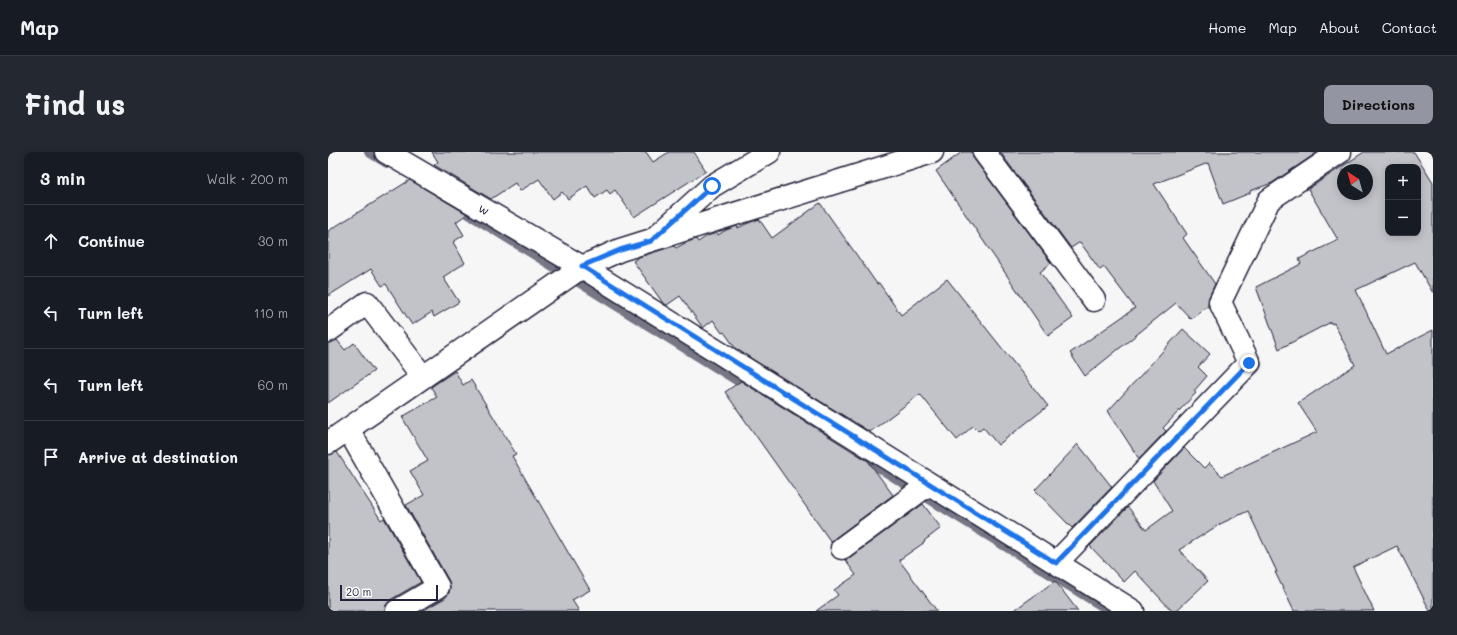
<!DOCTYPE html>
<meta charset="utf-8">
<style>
body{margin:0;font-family:Mali,sans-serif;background:#242831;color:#f1f3f6}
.controls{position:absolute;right:12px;top:12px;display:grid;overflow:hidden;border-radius:8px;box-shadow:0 2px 10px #0003}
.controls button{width:36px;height:36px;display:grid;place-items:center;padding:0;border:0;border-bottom:1px solid #363941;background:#171b24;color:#f1f3f6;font:20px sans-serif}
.compass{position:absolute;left:1009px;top:12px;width:36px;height:36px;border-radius:50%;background:#171b24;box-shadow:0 2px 10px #0003;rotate:323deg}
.scale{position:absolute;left:12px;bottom:10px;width:98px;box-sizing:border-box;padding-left:4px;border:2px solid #22223b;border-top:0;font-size:11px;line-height:14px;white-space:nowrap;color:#22223b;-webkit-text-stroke:3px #fff;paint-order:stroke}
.stop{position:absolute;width:12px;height:12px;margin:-9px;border:3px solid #1a73e8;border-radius:50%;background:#fff}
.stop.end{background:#1a73e8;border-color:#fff;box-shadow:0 1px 4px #0008}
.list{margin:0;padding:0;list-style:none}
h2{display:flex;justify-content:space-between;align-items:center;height:52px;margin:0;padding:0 16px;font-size:17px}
h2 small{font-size:13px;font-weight:400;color:#9ea1a6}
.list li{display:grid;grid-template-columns:26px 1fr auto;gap:12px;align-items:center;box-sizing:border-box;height:72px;padding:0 16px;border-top:1px solid #363941}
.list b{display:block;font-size:15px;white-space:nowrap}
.list em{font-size:13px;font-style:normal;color:#9ea1a6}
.icon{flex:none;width:22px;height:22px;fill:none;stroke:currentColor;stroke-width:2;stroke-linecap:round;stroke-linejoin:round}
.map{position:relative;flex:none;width:1105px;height:459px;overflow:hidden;border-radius:8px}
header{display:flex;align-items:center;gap:24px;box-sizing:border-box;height:56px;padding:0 20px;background:#171b24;border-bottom:1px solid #363941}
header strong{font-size:19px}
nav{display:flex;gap:22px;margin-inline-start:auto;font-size:14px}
.intro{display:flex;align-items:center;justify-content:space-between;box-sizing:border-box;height:96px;padding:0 24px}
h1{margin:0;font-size:28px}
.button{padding:10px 18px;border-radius:8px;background:#9495a2;color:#111;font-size:14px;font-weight:700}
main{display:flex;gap:24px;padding:0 24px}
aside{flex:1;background:#171b24;border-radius:8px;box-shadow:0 2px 10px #0003}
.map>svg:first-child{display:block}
</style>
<header>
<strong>Map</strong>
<nav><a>Home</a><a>Map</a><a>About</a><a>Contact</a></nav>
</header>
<div class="intro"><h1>Find us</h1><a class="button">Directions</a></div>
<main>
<aside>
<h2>3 min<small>Walk · 200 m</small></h2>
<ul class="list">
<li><svg class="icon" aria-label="ahead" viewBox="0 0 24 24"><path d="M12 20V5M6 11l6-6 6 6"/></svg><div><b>Continue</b></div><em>30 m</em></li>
<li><svg class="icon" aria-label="left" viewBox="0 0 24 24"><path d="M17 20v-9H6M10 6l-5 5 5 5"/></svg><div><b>Turn left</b></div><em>110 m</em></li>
<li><svg class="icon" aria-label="left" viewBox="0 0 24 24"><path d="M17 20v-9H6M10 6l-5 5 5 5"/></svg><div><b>Turn left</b></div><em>60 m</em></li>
<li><svg class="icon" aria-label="arrive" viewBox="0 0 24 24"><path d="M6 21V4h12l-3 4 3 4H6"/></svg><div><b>Arrive at destination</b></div></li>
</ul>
</aside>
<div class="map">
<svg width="1105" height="459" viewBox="0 0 1105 459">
<rect width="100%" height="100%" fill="#f6f6f7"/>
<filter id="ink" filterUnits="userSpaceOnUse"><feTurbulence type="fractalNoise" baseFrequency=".025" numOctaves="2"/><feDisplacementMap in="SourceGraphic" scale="8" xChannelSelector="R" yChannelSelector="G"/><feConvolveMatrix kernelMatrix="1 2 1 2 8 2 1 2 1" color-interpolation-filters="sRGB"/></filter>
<g filter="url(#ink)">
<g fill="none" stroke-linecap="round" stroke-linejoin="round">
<path stroke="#767685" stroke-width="10" d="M 41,0 L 59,11
M 112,44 L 423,237
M 529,302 L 782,459"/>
</g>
<path fill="#c2c2c9" stroke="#22223b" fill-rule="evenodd" d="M 104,0 L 318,0 L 325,10 L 341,0 L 366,0 L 378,19 L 306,65 L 287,38 L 282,42 L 279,38 L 267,46 L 259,34 L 240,47 L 234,40 L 225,47 L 211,27 L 192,39 L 187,31 L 163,47 L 106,13 L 110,10 Z
M 634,0 L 644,0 L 646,7 L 723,111 L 712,120 L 745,166 L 720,184 L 608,19 Z
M 672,0 L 990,0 L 944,31 L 922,39 L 922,41 L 895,52 L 880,11 L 826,32 L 859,82 L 855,86 L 887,132 L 881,145 L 880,154 L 863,167 L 848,151 L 757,224 L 742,201 L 807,156 L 776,115 L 772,118 L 752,90 L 743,96 Z
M 1036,0 L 1086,0 L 1105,30 L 1105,141 L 1087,110 L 1028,138 L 1058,202 L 1105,178 L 1105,459 L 1102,459 L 1069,394 L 1025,415 L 1046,459 L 966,459 L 947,420 L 949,420 L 920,359 L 892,372 L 851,398 L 880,429 L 848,459 L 844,459 L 807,419 L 796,430 L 762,394 L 800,355 L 818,378 L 844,359 L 825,329 L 856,296 L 876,316 L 881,311 L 894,324 L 989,280 L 970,251 L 1027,213 L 1006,171 L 1004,172 L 1003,170 L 951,197 L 928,135 L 973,112 L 971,107 L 1010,88 L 980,37 ZM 1060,15 L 1090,15 L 1090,81 L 1060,81 ZM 1015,18 L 1039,18 L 1039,42 L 1015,42 Z
M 82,28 L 139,62 L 128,70 L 136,83 L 125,90 L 137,111 L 115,125 L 131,150 L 106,165 L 104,160 L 84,173 L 58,132 L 54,134 L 43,117 L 0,144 L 0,79 Z
M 492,51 L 549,132 L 551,131 L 573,163 L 619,127 L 720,254 L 670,293 L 655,275 L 650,279 L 645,274 L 629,288 L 592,242 L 542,280 L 408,197 L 396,180 L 394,181 L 385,168 L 375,176 L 352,144 L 339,153 L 335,151 L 305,109 L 311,105 L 346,94 L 348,96 L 357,91 L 368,87 L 370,90 L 379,84 L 389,81 L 390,83 L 398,78 L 409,74 L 410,76 L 418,72 L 431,67 L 444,86 Z
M 855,177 L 882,202 L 870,215 L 879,224 L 866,239 L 868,241 L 835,276 L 838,279 L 811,307 L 780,259 Z
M 9,188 L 17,198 L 26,191 L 46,219 L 0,251 L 0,191 Z
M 127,219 L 135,233 L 143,228 L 188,302 L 184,304 L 262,438 L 244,448 L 251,459 L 94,459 L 117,446 L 121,441 L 122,435 L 121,429 L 78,353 L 96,343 L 82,319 L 100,309 L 74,265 L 109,245 L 103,235 Z
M 413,229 L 540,309 L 565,343 L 507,386 L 503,390 L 397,240 Z
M 750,292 L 784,335 L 744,376 L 707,338 Z
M 9,300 L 53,368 L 56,366 L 93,430 L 62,448 L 58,453 L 57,459 L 0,459 L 0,303 Z
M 595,352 L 613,376 L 596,389 L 597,390 L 571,408 L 609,459 L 488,459 L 510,443 L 506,438 L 528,423 L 517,408 L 521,406 Z
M 727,429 L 750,459 L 685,459 Z"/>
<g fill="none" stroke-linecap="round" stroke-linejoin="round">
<defs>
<path id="minor" d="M 58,0 L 254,115 L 805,459
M 656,0 L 766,148
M 329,84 L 384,34 L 441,0
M 0,179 L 39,151 L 95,225
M 20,277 L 110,435 L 69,459
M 0,291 L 254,115 L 292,98 L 604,0
M 514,396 L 601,332
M 728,411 L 921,211 L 892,150 L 941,48 L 1012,0"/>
</defs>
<use href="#minor" stroke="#22223b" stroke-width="25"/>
<use href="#minor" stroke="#fff" stroke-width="22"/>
</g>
</g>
<g fill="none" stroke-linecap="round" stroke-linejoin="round" filter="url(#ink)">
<path stroke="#1a73e8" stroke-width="5" d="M 384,34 L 323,89 L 292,98 L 254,114 L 728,411 L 921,211"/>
</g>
<g text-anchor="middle" stroke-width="4" stroke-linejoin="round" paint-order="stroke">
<g font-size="13" fill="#22223b" stroke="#fff">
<text transform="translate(156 57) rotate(30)" y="5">w</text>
</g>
</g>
</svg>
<div class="controls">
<button>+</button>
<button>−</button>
</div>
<svg class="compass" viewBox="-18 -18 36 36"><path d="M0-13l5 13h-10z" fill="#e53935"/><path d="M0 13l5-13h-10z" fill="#9ea1a6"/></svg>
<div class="scale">20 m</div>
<div class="stop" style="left:384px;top:34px"></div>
<div class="stop end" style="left:921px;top:211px"></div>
</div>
</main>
